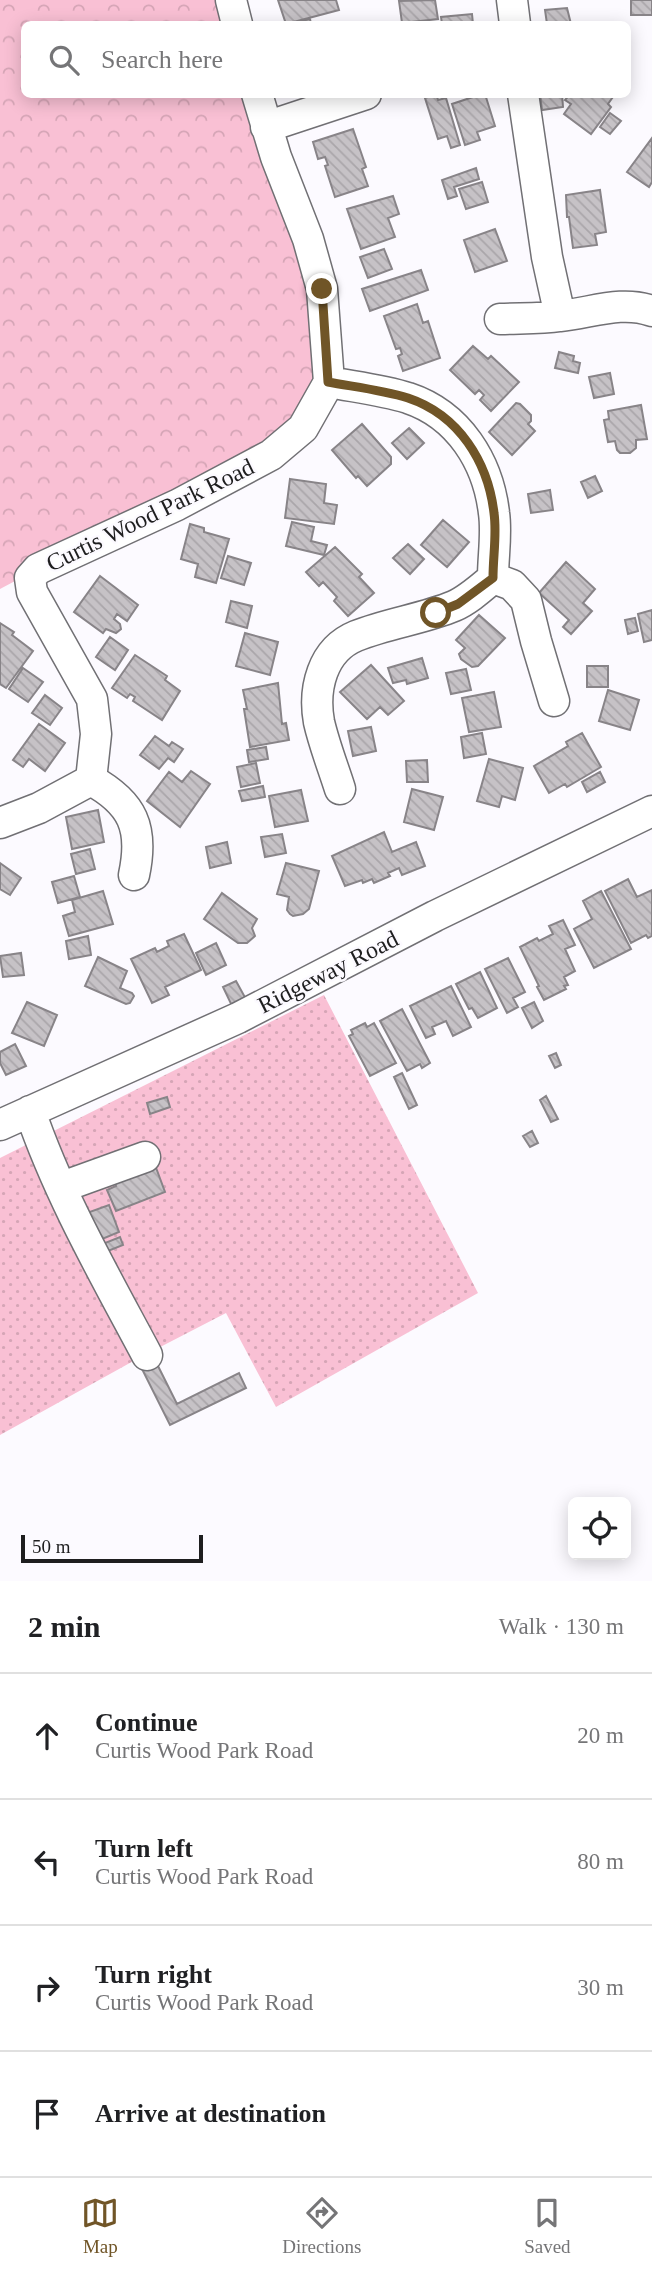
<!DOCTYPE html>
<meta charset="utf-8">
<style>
body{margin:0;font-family:Georgia,serif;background:#f2f2f2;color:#202124}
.controls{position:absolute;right:21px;bottom:21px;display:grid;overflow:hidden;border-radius:10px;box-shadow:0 4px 18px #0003}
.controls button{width:63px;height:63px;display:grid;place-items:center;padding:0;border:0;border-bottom:2px solid #e0e0e0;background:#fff;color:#202124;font:35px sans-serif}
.scale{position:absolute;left:21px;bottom:18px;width:182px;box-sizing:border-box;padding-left:7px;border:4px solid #1e1e1f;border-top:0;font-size:19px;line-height:24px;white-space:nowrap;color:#1e1e1f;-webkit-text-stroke:5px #fcfaff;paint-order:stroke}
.stop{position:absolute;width:21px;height:21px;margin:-16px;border:5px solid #705527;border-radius:50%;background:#fff}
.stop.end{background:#705527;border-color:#fff;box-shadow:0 2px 7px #0008}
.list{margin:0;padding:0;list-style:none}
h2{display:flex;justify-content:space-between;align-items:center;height:91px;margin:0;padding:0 28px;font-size:30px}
h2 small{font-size:23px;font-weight:400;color:#757577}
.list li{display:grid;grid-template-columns:46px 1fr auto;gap:21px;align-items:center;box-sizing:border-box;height:126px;padding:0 28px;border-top:2px solid #e0e0e0}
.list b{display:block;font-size:26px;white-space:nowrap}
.list p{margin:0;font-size:23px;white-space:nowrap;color:#757577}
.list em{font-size:23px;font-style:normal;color:#757577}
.icon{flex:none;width:38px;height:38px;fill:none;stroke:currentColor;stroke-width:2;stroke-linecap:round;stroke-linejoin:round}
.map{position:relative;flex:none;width:652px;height:1581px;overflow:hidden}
.search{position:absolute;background:#fff;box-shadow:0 4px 18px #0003;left:21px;right:21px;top:21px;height:77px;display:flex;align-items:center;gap:18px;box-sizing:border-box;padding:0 24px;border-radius:10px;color:#757577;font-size:26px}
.sheet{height:595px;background:#fff}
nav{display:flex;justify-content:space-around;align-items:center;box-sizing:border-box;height:98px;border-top:2px solid #e0e0e0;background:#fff;font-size:19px;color:#757577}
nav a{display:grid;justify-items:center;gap:4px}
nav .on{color:#705527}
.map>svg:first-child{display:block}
</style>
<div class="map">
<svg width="652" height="1581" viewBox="0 0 652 1581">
<defs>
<pattern id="grass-dots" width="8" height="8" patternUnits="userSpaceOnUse" patternTransform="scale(1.75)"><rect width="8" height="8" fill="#f9c0d4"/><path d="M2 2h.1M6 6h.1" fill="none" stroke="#d5a5b6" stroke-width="1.8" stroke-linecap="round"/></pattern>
<pattern id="park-crowns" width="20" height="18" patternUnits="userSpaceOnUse" patternTransform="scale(1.75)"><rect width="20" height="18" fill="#f9c0d4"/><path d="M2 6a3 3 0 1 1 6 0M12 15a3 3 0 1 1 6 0" fill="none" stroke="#d5a5b6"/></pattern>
<pattern id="building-back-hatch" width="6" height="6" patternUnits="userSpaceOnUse" patternTransform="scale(1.75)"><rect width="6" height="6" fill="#c6c2c6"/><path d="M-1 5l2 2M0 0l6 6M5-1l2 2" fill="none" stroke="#aaa6aa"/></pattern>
</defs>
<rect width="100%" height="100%" fill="#fcfaff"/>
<path fill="url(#grass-dots)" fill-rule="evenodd" d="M 324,995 L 478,1293 L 276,1407 L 226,1313 L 137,1359 L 0,1435 L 0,1158 ZM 116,1186 L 165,1191 L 116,1211 L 107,1190 ZM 109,1205 L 119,1232 L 95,1242 L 85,1214 Z"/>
<path fill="url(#park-crowns)" d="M 0,0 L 232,0 L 238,24 L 24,24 L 24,94 L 257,95 L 292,199 L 329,382 L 303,428 L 0,589 Z"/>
<path fill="url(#building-back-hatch)" stroke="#888488" stroke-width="2" d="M 278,0 L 336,0 L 339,10 L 286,24 Z
M 435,0 L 438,19 L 402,23 L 399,1 Z
M 631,0 L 652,0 L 652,15 L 631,15 Z
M 567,8 L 571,24 L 547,24 L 545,10 Z
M 472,14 L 473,24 L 442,24 L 441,17 Z
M 310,19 L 311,24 L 289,24 Z
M 436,94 L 438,100 L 446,98 L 460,145 L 451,148 L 447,136 L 438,139 L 425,98 Z
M 482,94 L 485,94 L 495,126 L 477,132 L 480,140 L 465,145 L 452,104 Z
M 540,94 L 562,94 L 563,107 L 542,110 Z
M 570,94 L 615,94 L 608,104 L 611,107 L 591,134 L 564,114 L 571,104 L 565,100 Z
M 610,113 L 621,121 L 610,134 L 600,127 Z
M 353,129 L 366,167 L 362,169 L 368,186 L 335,197 L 325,166 L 328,165 L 325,157 L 318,159 L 313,142 Z
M 652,138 L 652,182 L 649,187 L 627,172 Z
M 476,168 L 479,179 L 454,187 L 457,196 L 448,199 L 442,180 Z
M 482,182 L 488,202 L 466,209 L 459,189 Z
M 600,190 L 606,232 L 595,234 L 597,245 L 573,248 L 569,217 L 567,217 L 566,195 Z
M 393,196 L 399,214 L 388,218 L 395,237 L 361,249 L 347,209 Z
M 495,229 L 507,261 L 475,272 L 464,240 Z
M 384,249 L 392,269 L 368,278 L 360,257 Z
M 421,270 L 428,290 L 370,311 L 362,289 Z
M 417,304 L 423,323 L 428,321 L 440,358 L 403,371 L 398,356 L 402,354 L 400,348 L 396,349 L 384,316 Z
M 473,346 L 488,359 L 491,356 L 519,382 L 491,411 L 480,400 L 484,395 L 479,390 L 475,394 L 450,370 Z
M 559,352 L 574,356 L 573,361 L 580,363 L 578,373 L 555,368 Z
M 610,373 L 614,394 L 594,398 L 589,377 Z
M 516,403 L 520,404 L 531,415 L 531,421 L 528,424 L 535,431 L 512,455 L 489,432 Z
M 641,405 L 647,439 L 636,440 L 636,448 L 630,453 L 620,453 L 617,450 L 615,441 L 608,442 L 604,420 L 609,419 L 608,411 Z
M 362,424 L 391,457 L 391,464 L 367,486 L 358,476 L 356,478 L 332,450 Z
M 409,428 L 424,443 L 407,459 L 392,443 Z
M 595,476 L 602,491 L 588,498 L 581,482 Z
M 290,479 L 326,484 L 324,503 L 337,505 L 334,524 L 285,518 Z
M 550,490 L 553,510 L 531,513 L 528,494 Z
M 443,520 L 469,542 L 447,567 L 421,545 Z
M 292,522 L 314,527 L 311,541 L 327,545 L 324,555 L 286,546 Z
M 190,524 L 204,528 L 204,532 L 229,539 L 216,583 L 195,577 L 198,564 L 181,559 Z
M 408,544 L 424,559 L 410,574 L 393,558 Z
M 335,547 L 362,574 L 359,577 L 374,593 L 348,616 L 334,601 L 337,597 L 323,582 L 319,586 L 306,572 Z
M 228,556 L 251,563 L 244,585 L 221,578 Z
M 566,562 L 595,589 L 583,603 L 592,611 L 571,634 L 563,627 L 569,620 L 539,593 Z
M 100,576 L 138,605 L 127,621 L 117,614 L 114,619 L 120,624 L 121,629 L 116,633 L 106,629 L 103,633 L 74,612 Z
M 231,601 L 252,606 L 247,628 L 226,622 Z
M 652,610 L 652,640 L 644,642 L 638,614 Z
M 479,615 L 505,638 L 478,666 L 472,667 L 461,659 L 459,654 L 465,648 L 456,640 Z
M 635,618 L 638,631 L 628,634 L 625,620 Z
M 0,623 L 14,632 L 12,635 L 33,651 L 6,688 L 0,684 Z
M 245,633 L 278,642 L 270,675 L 236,666 Z
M 110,637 L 128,650 L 115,670 L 96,657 Z
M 135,655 L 167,676 L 165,680 L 180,691 L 162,720 L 133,701 L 135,697 L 130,694 L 127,698 L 112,688 Z
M 422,658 L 428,678 L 407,684 L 406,680 L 393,683 L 388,668 Z
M 371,665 L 404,701 L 388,715 L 380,707 L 367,719 L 340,692 Z
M 587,666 L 608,666 L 608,687 L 587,687 Z
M 23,668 L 43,682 L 28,702 L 9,689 Z
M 466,669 L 471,690 L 451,694 L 446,673 Z
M 278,683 L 282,724 L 286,723 L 289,740 L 250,747 L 244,709 L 247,709 L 243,690 Z
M 608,690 L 639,700 L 630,730 L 599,721 Z
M 494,692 L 501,727 L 469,732 L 462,698 Z
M 45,695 L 62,708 L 50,725 L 32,713 Z
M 39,724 L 65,743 L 45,771 L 29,759 L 23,767 L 13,760 Z
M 371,727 L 376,751 L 353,756 L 348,731 Z
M 482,733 L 486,754 L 464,758 L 461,737 Z
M 582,733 L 601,767 L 567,787 L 565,784 L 549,793 L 534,766 L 568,746 L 566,742 Z
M 155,736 L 169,746 L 172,742 L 183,749 L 174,762 L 168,758 L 159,769 L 140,755 Z
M 266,747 L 268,759 L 249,762 L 247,750 Z
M 489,759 L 523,768 L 515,800 L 502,796 L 499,807 L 477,801 Z
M 427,760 L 428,782 L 407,782 L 406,761 Z
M 256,763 L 260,783 L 241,787 L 237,767 Z
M 191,771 L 210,784 L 180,827 L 147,801 L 169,772 L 182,782 Z
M 600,772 L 605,782 L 587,792 L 582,782 Z
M 263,786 L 265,797 L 242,801 L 239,791 Z
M 412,789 L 443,797 L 434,830 L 404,822 Z
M 301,790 L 308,821 L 275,827 L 269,796 Z
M 98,810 L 104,842 L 72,849 L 66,817 Z
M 384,832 L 392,852 L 416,842 L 425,866 L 402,875 L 399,868 L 388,873 L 390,876 L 374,883 L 372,879 L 363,883 L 362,880 L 345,886 L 332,856 Z
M 282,834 L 286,853 L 265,857 L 261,837 Z
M 227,842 L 231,863 L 210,868 L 206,847 Z
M 90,849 L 95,869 L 76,874 L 71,854 Z
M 0,863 L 21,878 L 10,895 L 0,889 Z
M 286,863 L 319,871 L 309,909 L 303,914 L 293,916 L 290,914 L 287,910 L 289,897 L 277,894 Z
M 74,876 L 80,897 L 58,903 L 52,882 Z
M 628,879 L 637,897 L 652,890 L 652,936 L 648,938 L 646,935 L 631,943 L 605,891 Z
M 103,891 L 113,924 L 69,936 L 63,916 L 75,912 L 72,900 Z
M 601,891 L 631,949 L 594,968 L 574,929 L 592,919 L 583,901 Z
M 222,893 L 257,919 L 252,928 L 255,936 L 247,943 L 238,943 L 204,919 Z
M 563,920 L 575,945 L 565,949 L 575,971 L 564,977 L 568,985 L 564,986 L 566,989 L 544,1000 L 537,987 L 539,986 L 520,947 L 537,938 L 539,941 L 553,934 L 549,926 Z
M 184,934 L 201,970 L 165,987 L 169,995 L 152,1003 L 131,959 L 155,948 L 157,952 L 169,946 L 167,941 Z
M 88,936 L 91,955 L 69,959 L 66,941 Z
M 216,943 L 226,965 L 206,975 L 196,953 Z
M 21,953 L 24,975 L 3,977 L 0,956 Z
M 98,957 L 127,971 L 120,988 L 132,993 L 134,996 L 130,1003 L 126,1004 L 85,986 Z
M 508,958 L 525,992 L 513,998 L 518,1007 L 507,1013 L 485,969 Z
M 480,972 L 497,1008 L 478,1018 L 472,1008 L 469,1009 L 456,984 Z
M 236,981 L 247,1001 L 233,1008 L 223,987 Z
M 451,986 L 471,1027 L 453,1036 L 446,1021 L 432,1027 L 435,1034 L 426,1038 L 410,1006 Z
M 27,1002 L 57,1015 L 44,1046 L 12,1033 Z
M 534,1002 L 543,1021 L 532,1028 L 522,1008 Z
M 402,1009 L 430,1063 L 422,1068 L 420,1064 L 407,1071 L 380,1021 Z
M 365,1023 L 367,1027 L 374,1023 L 396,1063 L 370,1076 L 349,1036 L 353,1034 L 351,1030 Z
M 15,1044 L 26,1066 L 6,1075 L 0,1063 L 0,1052 Z
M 556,1053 L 561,1065 L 555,1068 L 549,1056 Z
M 402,1073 L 417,1105 L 409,1109 L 394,1077 Z
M 546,1096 L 558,1119 L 551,1122 L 540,1100 Z
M 167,1097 L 170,1107 L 150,1114 L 147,1103 Z
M 532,1131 L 538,1143 L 530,1147 L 523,1136 Z
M 155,1165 L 165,1192 L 116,1211 L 107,1190 L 116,1186 L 114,1181 Z
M 109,1205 L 119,1232 L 95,1242 L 84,1214 Z
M 120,1237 L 123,1245 L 103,1253 L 100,1245 Z
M 155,1360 L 177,1404 L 239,1373 L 246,1388 L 170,1425 L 141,1367 Z"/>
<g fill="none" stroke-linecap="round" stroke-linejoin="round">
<defs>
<path id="minor" d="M 231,0 L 237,24
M 512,0 L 515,24
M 523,94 L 547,257 L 560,316
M 266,127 L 366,94
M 500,319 C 520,318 540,319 560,316 C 591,313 622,300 652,311
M 329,382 C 355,387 382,390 408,398 C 459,415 488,462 494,513 C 497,534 493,556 493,578 C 481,588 468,600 454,606 C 423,619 388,623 356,636 C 322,650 313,689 319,722 C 324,744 333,767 340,789
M 493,578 L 512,585 L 526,600 L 536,641 L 554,701
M 91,780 C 133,803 144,828 134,875
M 0,823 L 39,808 L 91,780 L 96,734 L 92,699 L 32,592 L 30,578 L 38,569 L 177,505 L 271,455 L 303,428 L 329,382 L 322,289 L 308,239 L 276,157 L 257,94
M 30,1111 C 59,1196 105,1276 147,1355
M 0,1125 L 238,1018 L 435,916 L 652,811
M 62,1187 L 145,1157"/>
</defs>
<use href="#minor" stroke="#717074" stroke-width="33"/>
<use href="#minor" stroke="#fff" stroke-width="30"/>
</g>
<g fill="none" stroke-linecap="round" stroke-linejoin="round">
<path stroke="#705527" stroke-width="9" d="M 322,289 L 328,382 C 355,387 382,390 408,398 C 459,415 488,462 494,513 C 497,534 493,556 493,578 L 458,604 L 436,613"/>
</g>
<g text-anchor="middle" stroke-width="5" stroke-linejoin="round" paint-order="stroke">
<g font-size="24" fill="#1e1e1f" stroke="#fcfaff">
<text transform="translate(150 515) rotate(-26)" y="8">Curtis Wood Park Road</text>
<text transform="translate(328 972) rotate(-27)" y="8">Ridgeway Road</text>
</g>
</g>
</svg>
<div class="controls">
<button><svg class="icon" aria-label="locate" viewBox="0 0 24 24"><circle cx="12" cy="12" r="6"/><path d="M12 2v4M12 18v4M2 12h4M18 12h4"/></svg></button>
</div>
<div class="scale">50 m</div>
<div class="stop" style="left:436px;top:613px"></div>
<div class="stop end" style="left:322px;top:289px"></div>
<div class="search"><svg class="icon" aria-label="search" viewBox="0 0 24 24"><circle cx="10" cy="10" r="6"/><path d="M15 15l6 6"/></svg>Search here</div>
</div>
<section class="sheet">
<h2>2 min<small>Walk · 130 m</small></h2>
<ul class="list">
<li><svg class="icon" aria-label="ahead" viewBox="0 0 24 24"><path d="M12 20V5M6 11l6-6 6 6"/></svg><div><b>Continue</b><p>Curtis Wood Park Road</p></div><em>20 m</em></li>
<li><svg class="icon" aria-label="left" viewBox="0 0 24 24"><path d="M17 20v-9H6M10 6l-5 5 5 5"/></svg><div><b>Turn left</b><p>Curtis Wood Park Road</p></div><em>80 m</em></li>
<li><svg class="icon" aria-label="right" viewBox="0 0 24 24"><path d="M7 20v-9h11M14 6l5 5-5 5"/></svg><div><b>Turn right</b><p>Curtis Wood Park Road</p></div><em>30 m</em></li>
<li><svg class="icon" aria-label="arrive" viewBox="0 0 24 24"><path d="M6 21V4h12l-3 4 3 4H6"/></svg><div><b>Arrive at destination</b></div></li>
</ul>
</section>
<nav>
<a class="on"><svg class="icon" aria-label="map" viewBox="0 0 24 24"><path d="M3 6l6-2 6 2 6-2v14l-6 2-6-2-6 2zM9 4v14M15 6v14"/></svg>Map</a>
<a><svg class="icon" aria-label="directions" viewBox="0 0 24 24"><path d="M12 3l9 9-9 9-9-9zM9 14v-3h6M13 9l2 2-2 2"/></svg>Directions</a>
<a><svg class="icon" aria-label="saved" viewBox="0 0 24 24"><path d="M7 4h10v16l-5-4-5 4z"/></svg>Saved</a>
</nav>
